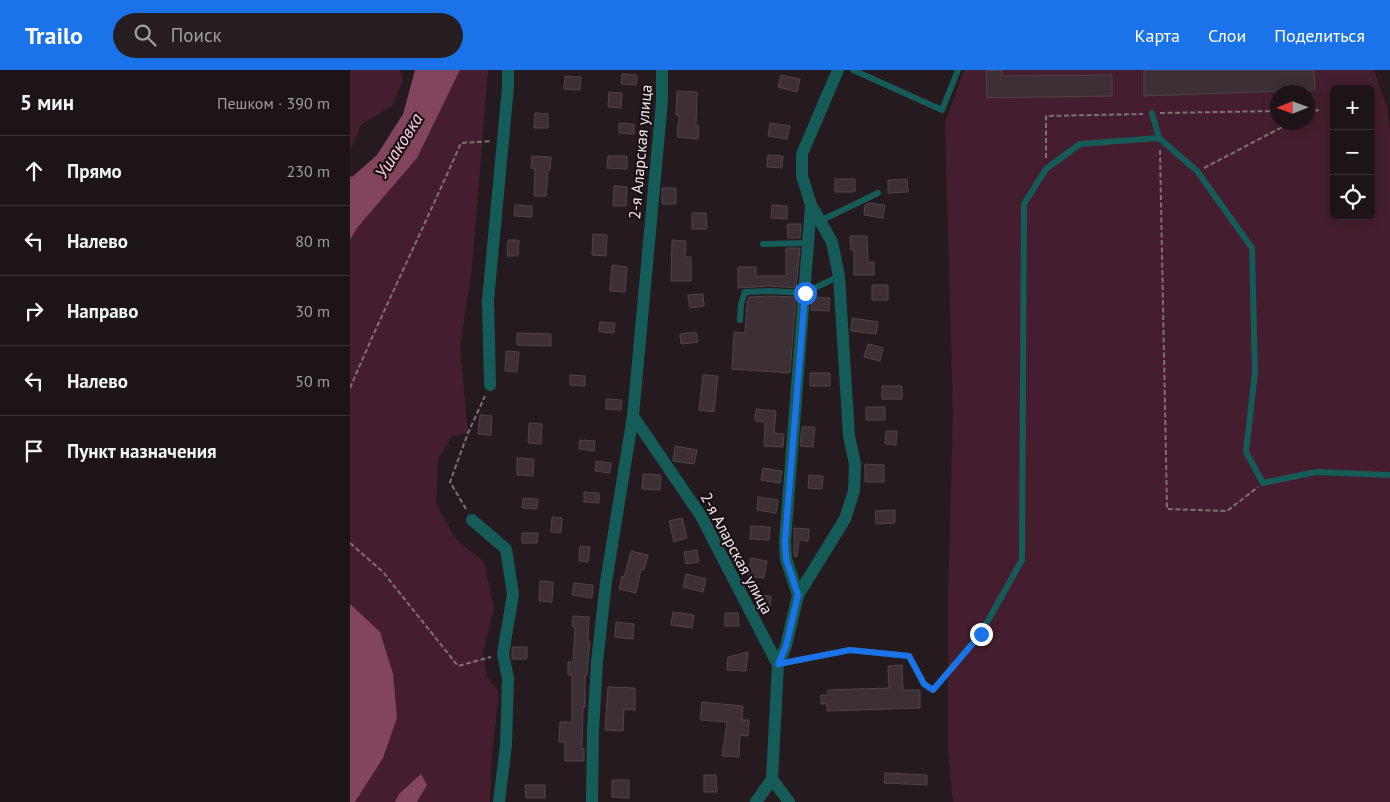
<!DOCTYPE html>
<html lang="ru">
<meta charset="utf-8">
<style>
body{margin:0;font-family:"PT Sans",sans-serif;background:#251d1f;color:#f1f3f6}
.controls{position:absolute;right:15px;top:15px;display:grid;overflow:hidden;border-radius:8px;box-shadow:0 2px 12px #0003}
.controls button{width:45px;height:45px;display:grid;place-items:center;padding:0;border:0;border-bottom:1px solid #3a3335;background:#1c1416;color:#f1f3f6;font:25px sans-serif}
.compass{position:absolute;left:920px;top:15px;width:45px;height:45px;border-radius:50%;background:#1c1416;box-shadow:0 2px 12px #0003;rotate:269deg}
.stop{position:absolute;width:15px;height:15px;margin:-11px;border:4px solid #1a73e8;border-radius:50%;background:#fff}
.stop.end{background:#1a73e8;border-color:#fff;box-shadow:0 1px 5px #0008}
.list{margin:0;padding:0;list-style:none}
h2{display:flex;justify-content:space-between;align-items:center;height:65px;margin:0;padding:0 20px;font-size:21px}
h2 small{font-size:16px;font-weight:400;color:#a09ea1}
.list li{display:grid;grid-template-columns:32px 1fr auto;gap:15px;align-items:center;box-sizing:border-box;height:70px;padding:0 20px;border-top:1px solid #3a3335}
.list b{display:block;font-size:19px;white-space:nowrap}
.list em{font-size:16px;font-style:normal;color:#a09ea1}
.icon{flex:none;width:28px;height:28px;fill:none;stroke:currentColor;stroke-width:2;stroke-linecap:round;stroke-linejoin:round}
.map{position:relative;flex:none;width:1040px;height:732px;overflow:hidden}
header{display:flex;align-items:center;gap:30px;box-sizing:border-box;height:70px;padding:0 25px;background:#1a73e8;color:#fff}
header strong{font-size:24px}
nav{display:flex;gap:28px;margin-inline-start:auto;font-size:18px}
.search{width:350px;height:45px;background:#251d1f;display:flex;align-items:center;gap:12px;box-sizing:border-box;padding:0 18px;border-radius:28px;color:#a09ea1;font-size:19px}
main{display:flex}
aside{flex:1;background:#1c1416}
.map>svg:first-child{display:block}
</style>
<header>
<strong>Trailo</strong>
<div class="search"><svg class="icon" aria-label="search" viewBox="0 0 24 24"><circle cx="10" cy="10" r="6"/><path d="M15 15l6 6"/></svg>Поиск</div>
<nav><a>Карта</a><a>Слои</a><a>Поделиться</a></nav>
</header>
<main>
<aside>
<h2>5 мин<small>Пешком · 390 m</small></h2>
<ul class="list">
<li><svg class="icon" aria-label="ahead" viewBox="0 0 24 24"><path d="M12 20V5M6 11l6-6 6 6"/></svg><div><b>Прямо</b></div><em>230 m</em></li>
<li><svg class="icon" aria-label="left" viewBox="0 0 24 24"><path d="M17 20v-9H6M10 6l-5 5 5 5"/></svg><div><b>Налево</b></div><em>80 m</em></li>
<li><svg class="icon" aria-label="right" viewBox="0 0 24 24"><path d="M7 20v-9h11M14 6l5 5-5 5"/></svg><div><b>Направо</b></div><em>30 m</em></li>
<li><svg class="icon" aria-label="left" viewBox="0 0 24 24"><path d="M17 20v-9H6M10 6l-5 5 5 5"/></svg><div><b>Налево</b></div><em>50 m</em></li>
<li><svg class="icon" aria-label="arrive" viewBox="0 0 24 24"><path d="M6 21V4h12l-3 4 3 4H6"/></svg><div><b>Пункт назначения</b></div></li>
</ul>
</aside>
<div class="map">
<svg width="1040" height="732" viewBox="0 0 1040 732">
<rect width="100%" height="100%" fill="#251a1e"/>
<path fill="#441e2e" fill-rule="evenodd" d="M 0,0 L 50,0 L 53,10 L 42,36 L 11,55 L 0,81 Z
M 110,0 L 138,0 L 122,199 L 110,276 L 118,363 L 102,366 L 88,389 L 86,433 L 105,468 L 134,492 L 144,538 L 133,582 L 137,607 L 149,622 L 142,684 L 140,732 L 67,732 L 77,715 L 49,724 L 45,732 L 5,732 L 0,534 L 0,170 L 7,158 L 67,88 Z
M 614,0 L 1024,0 L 1037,37 L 1040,63 L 1040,732 L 603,732 L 598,679 L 598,525 L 603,345 L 595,52 ZM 984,19 L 1021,19 L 1021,146 L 984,146 ZM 928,22 L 958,22 L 958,52 L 928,52 Z"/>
<path fill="#83455e" d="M 65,0 L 110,0 L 67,88 L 7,158 L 0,170 L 0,106 L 2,107 L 27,85 L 53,44 Z
M 0,534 L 30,562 L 43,604 L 47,648 L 33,688 L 5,732 L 0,732 Z
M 71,704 L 77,715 L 67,732 L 45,732 L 49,724 Z"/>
<path fill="#3c3034" stroke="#514448" d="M 652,0 L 652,6 L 762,5 L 762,26 L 637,28 L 636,1 Z
M 794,0 L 964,0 L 965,20 L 794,26 Z
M 272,4 L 287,5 L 286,15 L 271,14 Z
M 431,5 L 450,9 L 447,22 L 428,17 Z
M 215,6 L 231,7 L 230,20 L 214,19 Z
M 327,21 L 347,22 L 346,55 L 349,56 L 348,69 L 327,67 L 329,45 L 326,45 Z
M 259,22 L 272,23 L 271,38 L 258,37 Z
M 185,43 L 198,44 L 198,58 L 184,58 Z
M 269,53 L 284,54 L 284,64 L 269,63 Z
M 420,53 L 440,56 L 437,69 L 418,66 Z
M 418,85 L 433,86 L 432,98 L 417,97 Z
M 182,86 L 201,87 L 200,100 L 198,100 L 196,126 L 184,126 L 185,99 L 181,98 Z
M 258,86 L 277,86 L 277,99 L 257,98 Z
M 485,109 L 505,109 L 505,122 L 485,122 Z
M 557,109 L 558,122 L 538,123 L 538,110 Z
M 264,116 L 277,117 L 276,136 L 263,136 Z
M 312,118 L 326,118 L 326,134 L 312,134 Z
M 519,133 L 535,135 L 533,148 L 514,145 L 515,135 Z
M 165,135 L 182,136 L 182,147 L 164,146 Z
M 422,135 L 437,136 L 437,149 L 421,148 Z
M 342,143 L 356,143 L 357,159 L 342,159 Z
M 437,154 L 451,154 L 450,168 L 438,168 Z
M 243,164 L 257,165 L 256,186 L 242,185 Z
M 500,166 L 517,166 L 518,192 L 524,192 L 524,205 L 504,205 L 504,179 L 501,180 Z
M 158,170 L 169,170 L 168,186 L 157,186 Z
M 322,170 L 336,171 L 335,187 L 341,187 L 341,211 L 321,211 Z
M 436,178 L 450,178 L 446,218 L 420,216 L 388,218 L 388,197 L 406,197 L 406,206 L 436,206 Z
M 262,195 L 277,197 L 275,222 L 260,221 Z
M 522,215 L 538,215 L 538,230 L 522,230 Z
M 353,224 L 354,236 L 340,238 L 338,225 Z
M 420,226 L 446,227 L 440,303 L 382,299 L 384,262 L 395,263 L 397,233 L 399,227 Z
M 462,227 L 480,228 L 479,241 L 461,240 Z
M 502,248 L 528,252 L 526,264 L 501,261 Z
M 250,252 L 265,253 L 264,263 L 249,262 Z
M 346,262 L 348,272 L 331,274 L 330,264 Z
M 167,263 L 201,264 L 201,276 L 167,275 Z
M 518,274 L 533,278 L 530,291 L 514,287 Z
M 156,281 L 169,282 L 167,302 L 155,301 Z
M 460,303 L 480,303 L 480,316 L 460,316 Z
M 220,305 L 235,306 L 235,316 L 220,315 Z
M 353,305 L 368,306 L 364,342 L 349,340 Z
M 532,316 L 552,316 L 552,329 L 532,329 Z
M 256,329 L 272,330 L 271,340 L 256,339 Z
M 516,337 L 535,337 L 535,350 L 516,350 Z
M 406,339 L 426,341 L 424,363 L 434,364 L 433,377 L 414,376 L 415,352 L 405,351 Z
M 130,345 L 142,346 L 141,365 L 128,364 Z
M 179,353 L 192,354 L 191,374 L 178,373 Z
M 452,357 L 465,357 L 463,377 L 450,376 Z
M 536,361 L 547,361 L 546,375 L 535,374 Z
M 230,370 L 245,371 L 244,381 L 229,379 Z
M 325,376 L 347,380 L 344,394 L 323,391 Z
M 167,388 L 184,389 L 183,406 L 167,405 Z
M 246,391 L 261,393 L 260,403 L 245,401 Z
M 515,394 L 534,395 L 534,412 L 515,412 Z
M 413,398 L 432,401 L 430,413 L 411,410 Z
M 293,404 L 311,405 L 310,420 L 292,419 Z
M 459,405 L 473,406 L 472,419 L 458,418 Z
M 234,422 L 249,423 L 249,433 L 234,432 Z
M 408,427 L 428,430 L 426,443 L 407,440 Z
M 173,428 L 188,429 L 187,439 L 172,438 Z
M 545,440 L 545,453 L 526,454 L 525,441 Z
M 202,447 L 212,448 L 211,463 L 201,462 Z
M 332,448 L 337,468 L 324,472 L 319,451 Z
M 401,456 L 420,457 L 419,470 L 400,469 Z
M 444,458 L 459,459 L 458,471 L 449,470 L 447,487 L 444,486 Z
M 172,463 L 188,463 L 187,473 L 172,473 Z
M 230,476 L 240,477 L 238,492 L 229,491 Z
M 347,480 L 349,492 L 336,494 L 334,482 Z
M 281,481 L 298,485 L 294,500 L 291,499 L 286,523 L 269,519 L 272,506 L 274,507 Z
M 401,488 L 417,491 L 414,508 L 398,506 Z
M 336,504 L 356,509 L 353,522 L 333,517 Z
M 190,511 L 203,512 L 202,532 L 189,531 Z
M 224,513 L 243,515 L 242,528 L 222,525 Z
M 409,525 L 421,526 L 420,539 L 407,537 Z
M 323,542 L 344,545 L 342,558 L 321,555 Z
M 375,543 L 388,543 L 389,556 L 375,556 Z
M 223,546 L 239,547 L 238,571 L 240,571 L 239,581 L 237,605 L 235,605 L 235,637 L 233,637 L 232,678 L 234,679 L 234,691 L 215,691 L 215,672 L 209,672 L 210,652 L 222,652 L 222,605 L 218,605 L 218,592 L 223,592 L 225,557 L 222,556 Z
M 266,552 L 284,554 L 283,569 L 265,567 Z
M 162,577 L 177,577 L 177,589 L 162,589 Z
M 398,582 L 396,601 L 377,600 L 378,587 Z
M 552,595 L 553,620 L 570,620 L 570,638 L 477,641 L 477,634 L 471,634 L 471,625 L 478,625 L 478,620 L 539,618 L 538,596 Z
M 258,617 L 285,618 L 285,640 L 274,639 L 273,661 L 255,660 Z
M 352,632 L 393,636 L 392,650 L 399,650 L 398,666 L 390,665 L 389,687 L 372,686 L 377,652 L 350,650 Z
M 535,703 L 577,705 L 577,715 L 534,713 Z
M 354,705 L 366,705 L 367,722 L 354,722 Z
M 262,710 L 279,710 L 279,728 L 262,727 Z
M 175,715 L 195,715 L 195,728 L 176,728 Z"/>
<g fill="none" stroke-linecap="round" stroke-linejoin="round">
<path stroke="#7c7175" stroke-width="2" stroke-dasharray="5 2.5" stroke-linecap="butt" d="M 958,40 L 968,40 L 958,45
M 810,43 L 928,41
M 810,80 L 817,439 L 877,441 L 908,417
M 696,88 L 696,46 L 793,44
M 854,98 L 942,52
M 0,318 C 35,236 75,155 111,73 L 142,71
M 116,439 L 100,412 L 118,363 L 135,326
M 0,473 L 33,502 L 108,596 L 141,587"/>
<path stroke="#155c58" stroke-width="6" d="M 503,0 L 592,40 L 608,0
M 802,43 L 809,68 L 847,101 L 902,178 L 905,302 L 896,382 L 913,413 L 966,402 L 1040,405
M 470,151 L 528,123
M 413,174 L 458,173
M 390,250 L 391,234 L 395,222 L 420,221 L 455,223 L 489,206
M 429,594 L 500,580 L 559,586 L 574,614 L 583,620 L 631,563 L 672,490 L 674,134 L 696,99 L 730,74 L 809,68"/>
<path stroke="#155c58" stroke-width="12" d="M 140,315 L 138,230 L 158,17 L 158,0
M 283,346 L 351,446 L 428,595 L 422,709 L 439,732
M 122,450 L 156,479 L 163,524 L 153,584 L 158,608 L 156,675 L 149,732
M 448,525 L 436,489 L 435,471 L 461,135 L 452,106 L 452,84 L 488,0
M 428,595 L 436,576 L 448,525 L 495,449 L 504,421 L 505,394 L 499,366 L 489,206 L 482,172 L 461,135
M 242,732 L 243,660 L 247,592 L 256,512 L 283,346 L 312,31 L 312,0
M 406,732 L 422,709"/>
</g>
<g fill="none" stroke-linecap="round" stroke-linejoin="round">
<path stroke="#1a73e8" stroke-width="6" d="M 455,223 L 435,471 L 436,489 L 448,525 L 436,576 L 428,594 L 500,580 L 559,586 L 574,614 L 583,620 L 631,564"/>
</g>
<g text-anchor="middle" stroke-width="4.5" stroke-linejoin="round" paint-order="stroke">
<g font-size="16" fill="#f1e8eb" stroke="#1b1114">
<text transform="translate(290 82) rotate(-85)" y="6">2-я Аларская улица</text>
<text transform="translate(387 483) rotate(62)" y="6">2-я Аларская улица</text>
</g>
<g font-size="18" font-style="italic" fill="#f8d1de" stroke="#1b1114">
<text transform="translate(49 76) rotate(-58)" y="6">Ушаковка</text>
</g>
</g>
</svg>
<div class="controls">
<button>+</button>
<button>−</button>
<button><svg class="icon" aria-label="locate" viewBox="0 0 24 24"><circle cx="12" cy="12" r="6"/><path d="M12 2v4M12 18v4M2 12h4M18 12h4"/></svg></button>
</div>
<svg class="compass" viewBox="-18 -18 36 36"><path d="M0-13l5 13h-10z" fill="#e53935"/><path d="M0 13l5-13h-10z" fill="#a09ea1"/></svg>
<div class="stop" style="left:455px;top:223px"></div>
<div class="stop end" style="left:631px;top:564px"></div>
</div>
</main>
